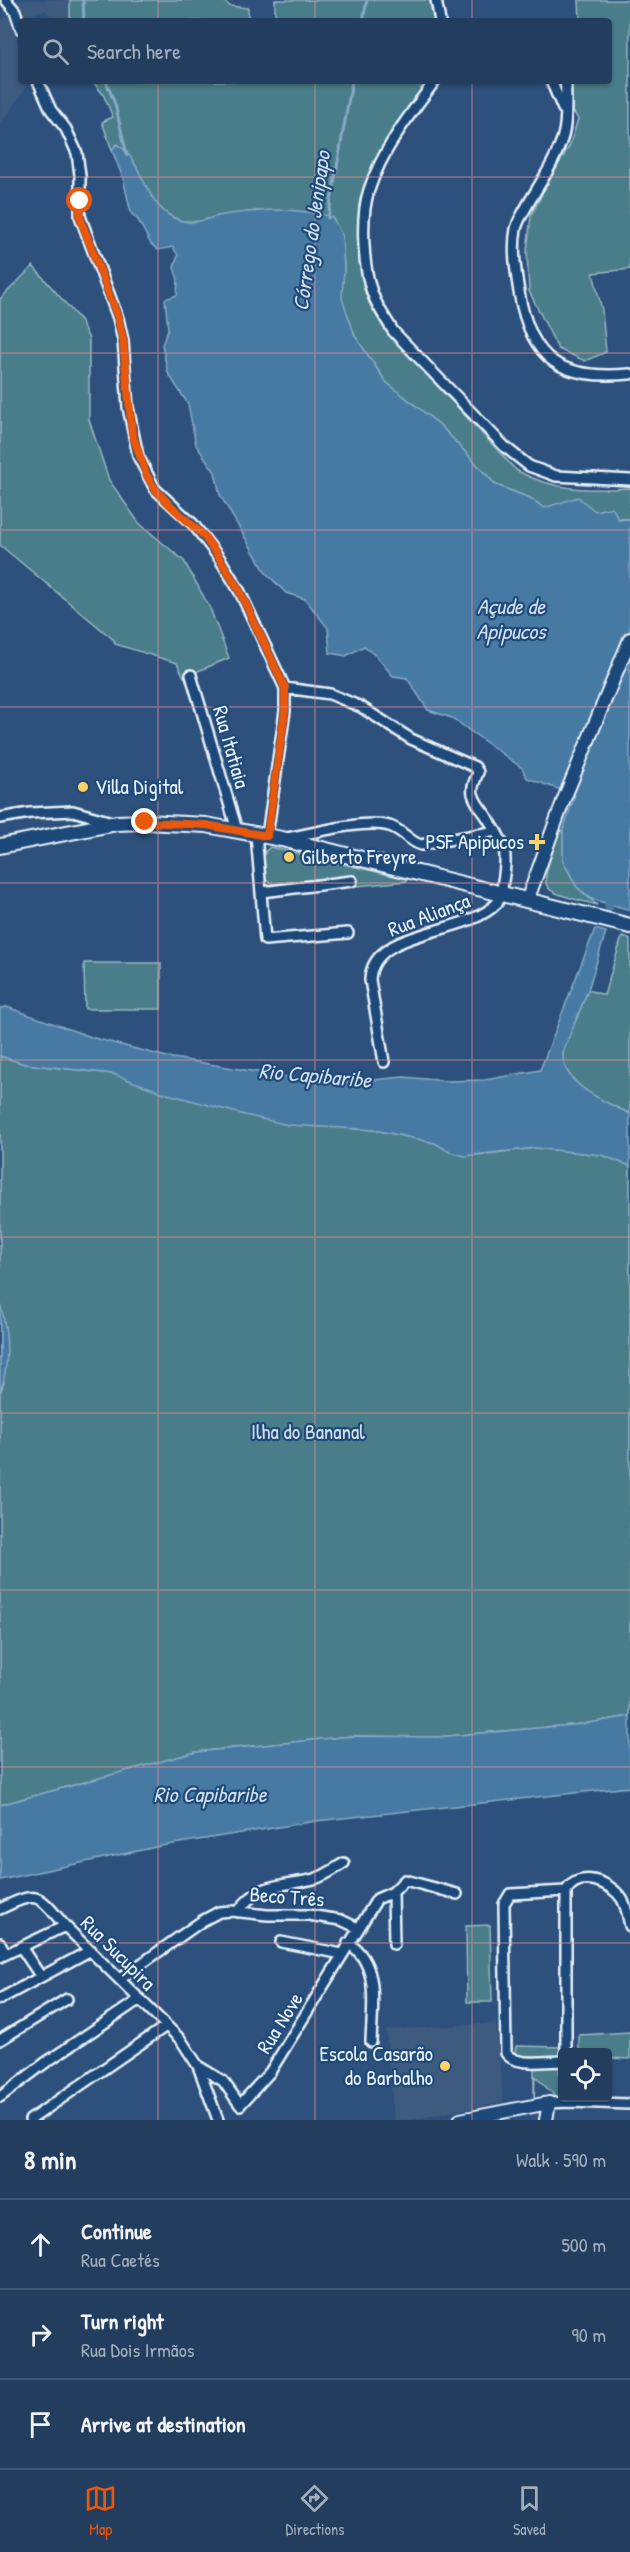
<!DOCTYPE html>
<meta charset="utf-8">
<style>
body{margin:0;font-family:"Patrick Hand",sans-serif;background:#2e4866;color:#f1f3f6}
.controls{position:absolute;right:18px;bottom:18px;display:grid;overflow:hidden;border-radius:6px;box-shadow:0 2px 4px #0004}
.controls button{width:54px;height:54px;display:grid;place-items:center;padding:0;border:0;border-bottom:2px solid #3f5672;background:#223d5d;color:#f1f3f6;font:30px sans-serif}
.stop{position:absolute;width:18px;height:18px;margin:-14px;border:4px solid #ea580c;border-radius:50%;background:#fff}
.stop.end{background:#ea580c;border-color:#fff;box-shadow:0 2px 6px #0008}
.list{margin:0;padding:0;list-style:none}
h2{display:flex;justify-content:space-between;align-items:center;height:78px;margin:0;padding:0 24px;font-size:26px}
h2 small{font-size:20px;font-weight:400;color:#a2aebc}
.list li{display:grid;grid-template-columns:39px 1fr auto;gap:18px;align-items:center;box-sizing:border-box;height:90px;padding:0 24px;border-top:2px solid #3f5672}
.list b{display:block;font-size:22px;white-space:nowrap}
.list p{margin:0;font-size:20px;white-space:nowrap;color:#a2aebc}
.list em{font-size:20px;font-style:normal;color:#a2aebc}
.icon{flex:none;width:33px;height:33px;fill:none;stroke:currentColor;stroke-width:2;stroke-linecap:round;stroke-linejoin:round}
.map{position:relative;flex:none;width:630px;height:2120px;overflow:hidden}
.search{position:absolute;background:#223d5d;box-shadow:0 2px 4px #0004;left:18px;right:18px;top:18px;height:66px;display:flex;align-items:center;gap:15px;box-sizing:border-box;padding:0 21px;border-radius:6px;color:#a2aebc;font-size:22px}
.sheet{height:348px;background:#223d5d}
nav{display:flex;justify-content:space-around;align-items:center;box-sizing:border-box;height:84px;border-top:2px solid #3f5672;background:#223d5d;font-size:16px;color:#a2aebc}
nav a{display:grid;justify-items:center;gap:3px}
nav .on{color:#ea580c}
.map>svg:first-child{display:block}
</style>
<div class="map">
<svg width="630" height="2120" viewBox="0 0 630 2120">
<rect width="100%" height="100%" fill="#2d517c"/>
<filter id="ink" filterUnits="userSpaceOnUse"><feTurbulence type="fractalNoise" baseFrequency=".0167" numOctaves="2"/><feDisplacementMap in="SourceGraphic" scale="12" xChannelSelector="R" yChannelSelector="G"/><feConvolveMatrix kernelMatrix="1 2 1 2 8 2 1 2 1" color-interpolation-filters="sRGB"/></filter>
<g filter="url(#ink)">
<path fill="#3e5a7f" d="M 16,0 L 70,0 L 72,21 L 53,21 L 46,10 L 25,18 Z
M 9,15 L 21,50 L 21,81 L 31,81 L 0,124 L 0,22 Z
M 496,2023 L 503,2102 L 410,2120 L 394,2120 L 386,2030 Z"/>
<path fill="#497d8a" stroke="#98b7c1" stroke-width="1.5" d="M 70,0 L 222,0 L 230,6 L 248,8 L 248,21 L 70,21 Z
M 275,0 L 432,0 L 434,21 L 275,21 Z
M 579,0 L 630,0 L 630,269 L 593,273 L 602,310 L 606,352 L 585,361 L 558,349 L 529,291 L 527,251 L 531,216 L 550,178 L 569,147 L 578,119 L 554,81 L 609,81 L 609,21 L 580,21 Z
M 92,81 L 428,81 L 378,157 L 365,185 L 362,224 L 364,289 L 369,303 L 386,331 L 516,470 C 552,491 590,491 630,488 L 630,519 C 600,521 580,499 544,508 L 530,498 L 496,485 L 440,425 L 386,382 L 355,336 L 341,298 L 344,269 L 342,235 L 307,213 L 256,211 L 214,217 L 204,222 L 182,221 L 171,217 L 154,203 L 130,157 L 117,144 L 112,150 L 102,122 L 113,117 L 103,94 Z
M 33,266 L 80,320 L 89,339 L 89,420 L 109,480 L 139,523 L 184,561 L 210,608 L 229,658 L 184,677 L 177,663 L 115,644 L 114,640 L 0,545 L 0,299 Z
M 563,830 L 563,861 L 577,887 L 597,905 C 535,888 539,895 558,834 Z
M 270,847 L 407,879 L 407,881 L 357,886 L 356,877 L 352,875 L 273,884 L 265,879 L 260,857 Z
M 622,937 L 630,939 L 630,1114 C 604,1101 561,1085 563,1052 L 588,990 L 604,995 Z
M 84,963 L 161,963 L 161,1009 L 85,1009 Z
M 0,1056 L 25,1064 L 113,1074 L 347,1128 L 375,1130 L 436,1143 L 450,1152 L 478,1155 L 535,1148 L 602,1155 L 630,1166 L 630,1716 L 583,1724 L 437,1737 L 352,1736 L 196,1752 L 0,1805 L 0,1393 L 4,1383 L 0,1362 Z
M 490,1925 L 492,2002 L 467,2002 L 466,1926 Z
M 630,2032 L 630,2059 L 608,2058 L 608,2052 L 579,2052 L 579,2035 Z
M 516,2046 L 562,2047 L 560,2057 L 514,2057 Z
M 558,2060 L 561,2102 L 535,2076 L 534,2105 L 534,2061 Z"/>
<path fill="#467aa3" stroke="#87aac5" stroke-width="1.5" d="M 116,144 C 141,155 144,204 174,218 C 194,227 205,218 223,215 C 234,213 247,212 259,211 C 282,209 310,211 332,217 L 342,235 L 344,269 L 342,298 L 355,336 L 386,382 L 440,425 L 496,485 L 530,498 L 544,508 L 578,497 L 595,511 L 612,507 L 619,520 L 630,519 L 630,910 L 592,899 L 577,887 L 563,861 L 563,830 L 575,795 L 527,778 L 522,768 L 452,718 L 428,710 L 407,678 L 393,676 L 377,657 L 364,646 L 346,656 L 330,653 L 328,628 L 305,599 L 286,593 L 266,573 L 220,495 L 215,472 L 196,445 L 188,404 L 168,373 L 162,345 L 168,329 L 165,299 L 177,295 L 178,279 L 174,268 L 178,255 L 173,247 L 158,250 L 151,244 L 138,220 L 131,213 L 123,178 L 112,150 Z
M 595,929 L 606,932 L 588,990 L 563,1052 C 561,1085 604,1101 630,1114 L 630,1166 L 602,1155 L 535,1148 L 465,1156 L 450,1152 L 435,1143 L 375,1130 L 288,1125 L 245,1115 L 164,1093 L 113,1074 L 25,1064 L 0,1056 L 0,1008 L 7,1007 L 94,1038 L 167,1057 L 329,1084 L 404,1077 L 447,1081 L 485,1080 L 540,1070 Z
M 0,1303 C 8,1332 10,1364 0,1393 Z
M 630,1716 L 630,1787 L 316,1821 L 161,1846 L 0,1880 L 0,1805 L 196,1752 L 352,1736 L 437,1737 L 583,1724 Z"/>
<g fill="none" stroke-linecap="round" stroke-linejoin="round">
<path stroke="#87aac5" stroke-width="3" d="M 83,0 L 84,21
M 363,21 L 367,0
M 106,81 L 115,104 L 127,155
M 328,218 L 352,81"/>
<path stroke="#467aa3" stroke-width="9" d="M 609,904 L 609,907"/>
<defs>
<path id="minor" d="M 6,0 L 15,11 L 21,29
M 436,0 L 440,21
M 38,81 L 51,110 L 66,129 L 77,153 L 80,175 L 80,216 L 118,318 L 123,340 L 128,407 L 138,456 L 155,489 L 193,524 L 220,559 L 240,592 L 285,688 L 285,711 L 267,836
M 435,81 C 410,114 382,150 369,190 C 360,217 363,269 373,295 C 378,308 386,319 393,331 L 505,447 L 529,466 L 556,476 L 630,480
M 551,81 L 563,109
M 566,81 C 565,98 568,119 563,136 C 556,160 541,182 528,204 C 524,212 518,220 516,229 C 512,249 516,273 519,292 C 531,362 562,380 630,374
M 191,675 L 237,830
M 285,688 L 330,694 L 361,707 L 411,739 L 475,767 L 478,772 C 476,779 471,787 473,794 C 475,801 480,808 485,814 C 503,842 509,847 503,881 C 502,889 502,897 497,903 C 466,937 372,927 370,980 L 384,1062
M 0,818 L 30,813 L 73,811 L 112,822
M 256,834 L 265,940 L 348,933
M 287,838 C 313,833 366,819 389,826 C 402,829 409,842 421,845 L 496,831
M 262,892 L 352,881
M 566,1891 C 579,1870 610,1881 622,1899 C 627,1908 628,1917 630,1926
M 393,1892 L 394,1944
M 0,1909 C 39,1890 38,1894 65,1926 L 181,2040 L 198,2066 L 218,2120
M 238,1912 C 259,1881 282,1887 314,1879 C 325,1876 334,1869 344,1863
M 281,1942 L 342,1954
M 0,1943 L 6,1954
M 348,1943 C 381,1964 372,2008 371,2042
M 21,1947 L 41,1977
M 0,1957 L 65,1926
M 120,1979 L 202,1921 L 219,1912 L 232,1911 L 267,1915 L 308,1915 L 341,1920 L 358,1928
M 0,1999 L 91,1950
M 0,2040 L 67,1999
M 566,2052 L 566,1891
M 562,2061 C 548,2061 515,2067 506,2053 L 504,1904 L 510,1894 L 566,1891
M 198,2066 L 223,2081 L 240,2105 L 270,2072 L 377,1899 L 393,1892 L 405,1880 L 457,1894
M 0,2097 L 45,2063 L 140,1999
M 549,2103 L 567,2102 L 630,2104
M 30,2120 L 166,2026"/>
<path id="tertiary" d="M 527,901 L 564,799 L 630,639
M 460,2120 L 549,2103 L 546,2120"/>
<path id="secondary" d="M 0,846 L 117,823 L 145,822 L 206,825 L 282,839 L 630,926"/>
</defs>
<use href="#minor" stroke="#e8f1f8" stroke-width="14"/>
<use href="#tertiary" stroke="#e8f1f8" stroke-width="16"/>
<use href="#secondary" stroke="#e8f1f8" stroke-width="18"/>
<use href="#minor" stroke="#1f4a7a" stroke-width="9"/>
<use href="#tertiary" stroke="#1f4a7a" stroke-width="12"/>
<use href="#secondary" stroke="#1f4a7a" stroke-width="14"/>
</g>
</g>
<g fill="none" stroke-linecap="round" stroke-linejoin="round" filter="url(#ink)">
<path stroke="#ea580c" stroke-width="8" d="M 80,201 L 80,216 L 83,226 L 118,318 L 123,340 L 132,433 L 146,474 L 155,489 L 168,503 L 204,536 L 220,559 L 240,592 L 285,688 L 285,711 L 267,836 L 206,825 L 145,822"/>
</g>
<path fill="none" stroke="#df8c90" stroke-width="1.5" stroke-opacity="0.55" d="M 158,0 L 158,21M 315,0 L 315,21M 472,0 L 472,21M 158,81 L 158,2120M 315,81 L 315,2120M 472,81 L 472,2120M 0,177 L 630,177M 0,353 L 630,353M 0,530 L 630,530M 0,707 L 630,707M 0,883 L 630,883M 0,1060 L 630,1060M 0,1237 L 630,1237M 0,1413 L 630,1413M 0,1590 L 630,1590M 0,1767 L 630,1767M 0,1943 L 630,1943"/>
<g fill="#ffd166" stroke="#1f4a7a" stroke-width="2">
<circle cx="83" cy="787" r="6"/>
<path d="M534 833h6v6h6v6h-6v6h-6v-6h-6v-6h6z"/>
<circle cx="289" cy="857" r="6"/>
<circle cx="445" cy="2066" r="6"/>
</g>
<g text-anchor="middle" stroke-width="4.5" stroke-linejoin="round" paint-order="stroke">
<g font-size="21" fill="#e8f1f8" stroke="#1f4a7a">
<text transform="translate(231 747) rotate(74)" y="7">Rua Itatiaia</text>
<text transform="translate(429 915) rotate(-21)" y="7">Rua Aliança</text>
<text transform="translate(287 1897) rotate(4)" y="7">Beco Três</text>
<text transform="translate(118 1953) rotate(45)" y="7">Rua Sucupira</text>
<text transform="translate(280 2023) rotate(-58)" y="7">Rua Nove</text>
</g>
<g font-size="21" fill="#e8f1f8" stroke="#1f4a7a" text-anchor="start">
<text x="95" y="794">Villa Digital</text>
<text x="524" y="849" text-anchor="end">PSF Apipucos</text>
<text x="301" y="864">Gilberto Freyre</text>
<text x="433" y="2061" text-anchor="end">Escola Casarão<tspan x="433" dy="24">do Barbalho</tspan></text>
</g>
<g font-size="21" fill="#d0e0e8" stroke="#1f4a7a">
<text x="308" y="1439">Ilha do Bananal</text>
</g>
<g font-size="22" font-style="italic" fill="#d0dfeb" stroke="#1f4a7a">
<text transform="translate(311 231) rotate(-82)" y="8">Córrego do Jenipapo</text>
<text x="511" y="614">Açude de<tspan x="511" dy="25">Apipucos</tspan></text>
<text transform="translate(315 1075) rotate(5)" y="8">Rio Capibaribe</text>
<text x="210" y="1802">Rio Capibaribe</text>
</g>
</g>
</svg>
<div class="controls">
<button><svg class="icon" aria-label="locate" viewBox="0 0 24 24"><circle cx="12" cy="12" r="6"/><path d="M12 2v4M12 18v4M2 12h4M18 12h4"/></svg></button>
</div>
<div class="stop" style="left:80px;top:201px"></div>
<div class="stop end" style="left:145px;top:822px"></div>
<div class="search"><svg class="icon" aria-label="search" viewBox="0 0 24 24"><circle cx="10" cy="10" r="6"/><path d="M15 15l6 6"/></svg>Search here</div>
</div>
<section class="sheet">
<h2>8 min<small>Walk · 590 m</small></h2>
<ul class="list">
<li><svg class="icon" aria-label="ahead" viewBox="0 0 24 24"><path d="M12 20V5M6 11l6-6 6 6"/></svg><div><b>Continue</b><p>Rua Caetés</p></div><em>500 m</em></li>
<li><svg class="icon" aria-label="right" viewBox="0 0 24 24"><path d="M7 20v-9h11M14 6l5 5-5 5"/></svg><div><b>Turn right</b><p>Rua Dois Irmãos</p></div><em>90 m</em></li>
<li><svg class="icon" aria-label="arrive" viewBox="0 0 24 24"><path d="M6 21V4h12l-3 4 3 4H6"/></svg><div><b>Arrive at destination</b></div></li>
</ul>
</section>
<nav>
<a class="on"><svg class="icon" aria-label="map" viewBox="0 0 24 24"><path d="M3 6l6-2 6 2 6-2v14l-6 2-6-2-6 2zM9 4v14M15 6v14"/></svg>Map</a>
<a><svg class="icon" aria-label="directions" viewBox="0 0 24 24"><path d="M12 3l9 9-9 9-9-9zM9 14v-3h6M13 9l2 2-2 2"/></svg>Directions</a>
<a><svg class="icon" aria-label="saved" viewBox="0 0 24 24"><path d="M7 4h10v16l-5-4-5 4z"/></svg>Saved</a>
</nav>
